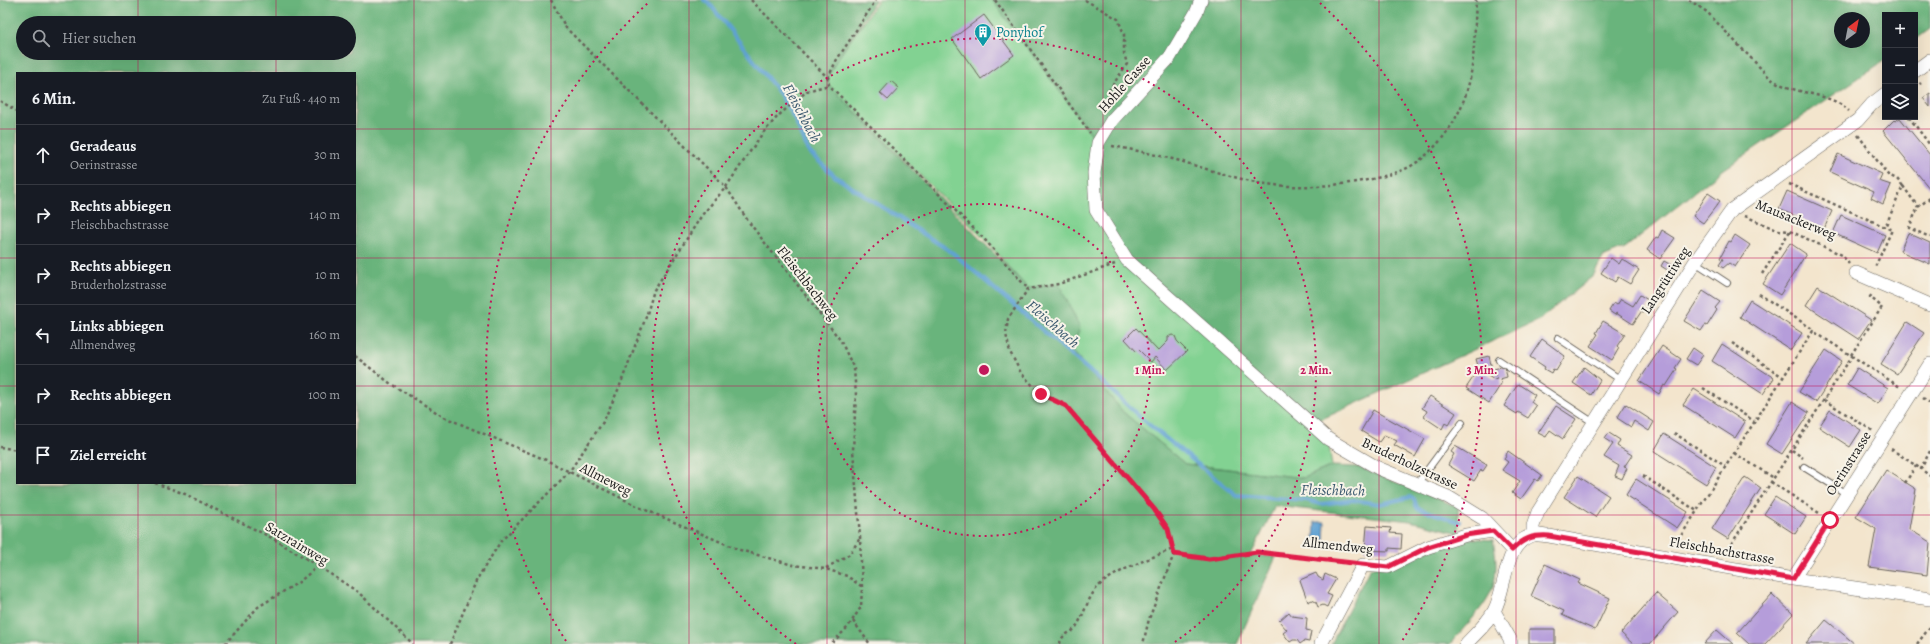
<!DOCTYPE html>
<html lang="de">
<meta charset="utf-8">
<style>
body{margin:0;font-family:Alegreya,serif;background:#242831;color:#f1f3f6}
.controls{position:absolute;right:12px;top:12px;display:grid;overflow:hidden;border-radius:0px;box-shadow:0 4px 16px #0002}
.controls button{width:36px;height:36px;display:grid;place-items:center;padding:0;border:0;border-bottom:1px solid #363941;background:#171b24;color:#f1f3f6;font:20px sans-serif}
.compass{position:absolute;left:1834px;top:12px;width:36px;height:36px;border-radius:50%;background:#171b24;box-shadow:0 4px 16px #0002;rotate:32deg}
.stop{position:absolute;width:12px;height:12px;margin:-9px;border:3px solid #e11d48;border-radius:50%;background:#fff}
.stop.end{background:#e11d48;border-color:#fff;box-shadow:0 1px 4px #0008}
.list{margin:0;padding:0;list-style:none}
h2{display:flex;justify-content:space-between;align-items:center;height:52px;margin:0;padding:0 16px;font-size:17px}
h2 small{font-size:13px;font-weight:400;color:#9ea1a6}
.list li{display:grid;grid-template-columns:26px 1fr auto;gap:12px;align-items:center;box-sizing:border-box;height:60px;padding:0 16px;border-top:1px solid #363941}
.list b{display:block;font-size:15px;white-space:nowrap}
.list p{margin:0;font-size:13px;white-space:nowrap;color:#9ea1a6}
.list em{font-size:13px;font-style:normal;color:#9ea1a6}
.icon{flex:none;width:22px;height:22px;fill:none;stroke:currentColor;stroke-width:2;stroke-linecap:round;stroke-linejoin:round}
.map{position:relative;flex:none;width:1930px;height:644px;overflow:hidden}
.search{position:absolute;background:#171b24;box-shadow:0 4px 16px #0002;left:16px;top:16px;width:340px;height:44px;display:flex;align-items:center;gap:10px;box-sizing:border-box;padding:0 14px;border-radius:22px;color:#9ea1a6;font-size:15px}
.panel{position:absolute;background:#171b24;box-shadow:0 4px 16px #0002;left:16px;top:72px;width:340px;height:412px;border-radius:0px}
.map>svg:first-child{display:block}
</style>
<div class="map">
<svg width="1930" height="644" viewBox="0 0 1930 644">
<rect width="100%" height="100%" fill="#f7f3e8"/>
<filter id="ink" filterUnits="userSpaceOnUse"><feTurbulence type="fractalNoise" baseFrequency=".025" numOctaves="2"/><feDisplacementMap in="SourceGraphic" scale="8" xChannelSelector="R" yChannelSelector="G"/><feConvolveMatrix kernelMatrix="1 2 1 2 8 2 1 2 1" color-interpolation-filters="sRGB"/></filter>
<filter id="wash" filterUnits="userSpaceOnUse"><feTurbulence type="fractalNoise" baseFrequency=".012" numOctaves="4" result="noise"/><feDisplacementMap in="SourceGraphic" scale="16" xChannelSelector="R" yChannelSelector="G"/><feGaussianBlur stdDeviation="0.9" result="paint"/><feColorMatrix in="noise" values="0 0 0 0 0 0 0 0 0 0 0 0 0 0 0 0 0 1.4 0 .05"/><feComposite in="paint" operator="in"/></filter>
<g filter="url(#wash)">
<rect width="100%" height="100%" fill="#f3e5cd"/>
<path fill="#82d292" stroke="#4f7757" d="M 879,0 L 995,0 L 1328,439 L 1332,466 L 1304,478 L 1185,464 L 1123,412 L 1071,349 L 1028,289 L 986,241 L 829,85 L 828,78 L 836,61 Z"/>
<path fill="#69b47c" stroke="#42684c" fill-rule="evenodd" d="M 0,0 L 876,0 L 836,61 L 828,78 L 829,85 L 1028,288 L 1059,284 L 1080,328 L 1071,349 L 1123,412 L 1185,464 L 1304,478 L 1332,466 L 1358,467 L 1458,507 L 1459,533 L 1410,521 L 1275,506 L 1251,555 L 1276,557 L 1237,644 L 0,644 ZM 23,23 L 349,23 L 349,53 L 23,53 ZM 17,73 L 355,73 L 355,483 L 17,483 Z
M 992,0 L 1930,0 L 1930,29 L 1915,40 L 1915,15 L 1885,15 L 1885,60 L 1720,172 L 1625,248 L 1604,256 L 1593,276 L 1539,320 L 1311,424 L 1127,260 L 1096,210 L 1098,143 ZM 1840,18 L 1864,18 L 1864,42 L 1840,42 Z
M 1468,538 L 1493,540 C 1496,554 1498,571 1493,586 C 1487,606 1463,628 1450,644 L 1331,644 L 1370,568 Z"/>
<path fill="#5fa1d3" stroke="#3e5e78" d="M 1315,522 L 1325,522 L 1324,541 L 1314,540 Z"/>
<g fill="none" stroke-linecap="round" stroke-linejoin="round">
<path stroke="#5fa1d3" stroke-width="4" d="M 704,0 L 709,3 L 780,94 L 794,118 L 809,152 L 836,177 L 953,253 L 1100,380 L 1141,418 L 1236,495 L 1306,500 L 1321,504 L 1353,500 L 1380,504 L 1411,497 L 1414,499 L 1417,508 L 1460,522"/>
</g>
<g id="blocks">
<path fill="#b59dda" d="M 984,15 L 1014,55 L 981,79 L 952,39 Z
M 891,81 L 899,88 L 888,100 L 880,93 Z
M 1930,93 L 1930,107 L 1923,98 Z
M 1900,118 L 1930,155 L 1930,189 L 1883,131 L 1894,120 L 1895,121 Z
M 1838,154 L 1882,174 L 1879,181 L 1891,185 L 1883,204 L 1871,198 L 1874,192 L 1830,172 Z
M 1787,191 L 1832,211 L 1824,229 L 1779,209 Z
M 1708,193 L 1720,201 L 1703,223 L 1693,216 Z
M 1841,215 L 1885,235 L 1877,253 L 1833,233 Z
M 1662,230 L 1675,238 L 1660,259 L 1647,250 L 1656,237 L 1658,238 Z
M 1908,233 L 1930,243 L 1930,264 L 1900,251 Z
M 1735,235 L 1750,245 L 1735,267 L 1729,263 L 1723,268 L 1719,265 L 1723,259 L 1720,258 L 1729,241 L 1731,242 Z
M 1790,243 L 1806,254 L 1780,295 L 1763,284 Z
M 1611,258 L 1619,264 L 1622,259 L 1639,270 L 1630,284 L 1618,277 L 1615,282 L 1601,273 Z
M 1664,261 L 1676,268 L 1672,273 L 1661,266 Z
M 1818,286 L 1871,320 L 1858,339 L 1806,305 Z
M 1703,291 L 1720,302 L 1715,308 L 1717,310 L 1707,326 L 1705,325 L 1701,331 L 1684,321 Z
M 1640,295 L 1651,302 L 1643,313 L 1641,312 L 1633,324 L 1616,313 L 1615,315 L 1609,311 L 1614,303 L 1617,305 L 1621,299 L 1633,306 Z
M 1750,300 L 1802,333 L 1791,350 L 1740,317 Z
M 1603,321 L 1625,334 L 1617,346 L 1619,348 L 1612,360 L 1590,346 L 1598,334 L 1596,333 Z
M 1907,322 L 1924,333 L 1897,374 L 1881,364 Z
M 1136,328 L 1158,351 L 1168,341 L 1168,337 L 1172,335 L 1175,336 L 1177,341 L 1187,351 L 1167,370 L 1155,357 L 1151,362 L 1139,350 L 1137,352 L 1125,339 Z
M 1542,339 L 1565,356 L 1556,371 L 1553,369 L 1551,373 L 1544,369 L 1545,367 L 1530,357 Z
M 1722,344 L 1774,378 L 1763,394 L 1712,361 Z
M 1662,346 L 1681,359 L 1675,368 L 1677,369 L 1666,386 L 1664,385 L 1659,394 L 1639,381 Z
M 1693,348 L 1703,355 L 1696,365 L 1686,359 Z
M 1826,350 L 1842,361 L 1816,402 L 1799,392 Z
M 1489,356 L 1492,369 L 1485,371 L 1485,373 L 1494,379 L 1497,378 L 1494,369 L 1505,366 L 1507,377 L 1500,379 L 1501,384 L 1489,403 L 1466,388 L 1479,369 L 1476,359 Z
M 1584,367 L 1600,380 L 1591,395 L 1573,383 Z
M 1857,368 L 1888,388 L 1878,404 L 1847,385 Z
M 1518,384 L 1535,395 L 1531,402 L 1536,406 L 1528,418 L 1518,412 L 1517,414 L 1504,406 Z
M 1694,389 L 1745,422 L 1735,438 L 1683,405 Z
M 1430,396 L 1456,413 L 1448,425 L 1445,423 L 1442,429 L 1424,417 L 1427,411 L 1422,408 Z
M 1792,402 L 1809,413 L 1782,454 L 1766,444 Z
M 1626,404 L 1654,422 L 1649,431 L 1634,421 L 1631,427 L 1617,418 Z
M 1556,406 L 1576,419 L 1563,439 L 1550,430 L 1546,437 L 1538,433 Z
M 1373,410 L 1425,439 L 1415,457 L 1394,445 L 1397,441 L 1391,438 L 1384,435 L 1379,442 L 1361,431 Z
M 1830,410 L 1861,430 L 1850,447 L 1819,427 Z
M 1609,433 L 1620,440 L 1617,446 L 1632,455 L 1624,467 L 1627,468 L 1622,479 L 1615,476 L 1619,466 L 1604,457 L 1613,444 L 1605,439 Z
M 1664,434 L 1716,467 L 1706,484 L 1654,451 Z
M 1455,446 L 1487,465 L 1483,471 L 1481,470 L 1474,481 L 1448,465 L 1454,454 L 1451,452 Z
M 1508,451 L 1542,475 L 1538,481 L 1535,479 L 1521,499 L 1512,493 L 1520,481 L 1502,470 L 1508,462 L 1504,459 Z
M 1886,470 L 1916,489 L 1909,529 L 1930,542 L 1927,575 L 1869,567 L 1876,529 L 1856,517 Z
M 1578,476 L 1609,496 L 1595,517 L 1564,497 Z
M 1745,477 L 1761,488 L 1728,539 L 1712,529 Z
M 1636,479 L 1688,512 L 1677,528 L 1626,495 Z
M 1775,497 L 1806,517 L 1795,534 L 1764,514 Z
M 1367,526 L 1391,528 L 1390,533 L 1402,534 L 1401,549 L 1389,548 L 1389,551 L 1365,550 Z
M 1545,564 L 1580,580 L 1578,583 L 1610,598 L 1595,630 L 1562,615 L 1564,611 L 1531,596 Z
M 1316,573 L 1318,577 L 1323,580 L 1325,574 L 1336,579 L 1327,594 L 1332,596 L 1327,607 L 1323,605 L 1318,607 L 1316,602 L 1312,600 L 1308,602 L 1300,580 Z
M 1656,593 L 1678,612 L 1650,644 L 1633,644 L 1621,633 Z
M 1772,594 L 1793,614 L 1765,644 L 1749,644 L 1737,633 Z
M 1289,612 L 1292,616 L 1307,618 L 1306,630 L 1311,631 L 1309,642 L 1304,641 L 1300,644 L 1297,640 L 1293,640 L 1290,642 L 1283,633 L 1287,630 L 1279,621 Z
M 1826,620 L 1855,644 L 1806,644 Z
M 1529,629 L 1555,629 L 1555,644 L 1529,644 Z
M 1717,630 L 1733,644 L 1704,644 Z"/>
</g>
</g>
<g filter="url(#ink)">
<use href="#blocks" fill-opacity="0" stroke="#67625a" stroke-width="1"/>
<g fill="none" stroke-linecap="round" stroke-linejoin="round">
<defs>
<path id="lane" d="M 1695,262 L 1727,283
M 1558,338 L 1621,380
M 1499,360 L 1594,423
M 1804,467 L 1847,494
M 1417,484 L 1462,423"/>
<path id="street" d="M 1201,0 L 1197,11 L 1170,57 L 1112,120 L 1098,143 L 1094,173 L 1096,210 L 1127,260 L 1328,439 L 1378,468 L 1448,497 L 1482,518 L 1512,550
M 1915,71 L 1930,60
M 1856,273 L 1930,305
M 1533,535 L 1533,526 L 1538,512 L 1695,262 L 1732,210 L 1858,120 L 1872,104 L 1885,94
M 1793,579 L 1930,364
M 1494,611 L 1510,639 L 1511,644
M 1321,644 L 1363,565 L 1388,567 L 1428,547 L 1466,535 L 1493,531
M 1466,644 C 1475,634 1488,623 1494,611 C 1507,588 1503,541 1534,535 C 1538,534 1544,536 1549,536 L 1793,579 L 1930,599"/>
</defs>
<use href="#lane" stroke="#67625a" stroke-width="8"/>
<use href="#street" stroke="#67625a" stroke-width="14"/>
<path stroke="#67625a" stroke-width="2.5" stroke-dasharray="3 3" stroke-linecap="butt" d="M 551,0 L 566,28 L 726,187 L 748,221 L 841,341 L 854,369 L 856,395 L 853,450 L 860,537 L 862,587 L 861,607 L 848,627 L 831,644
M 751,0 L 828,78 L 829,85 L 986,241 L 1028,289
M 995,0 L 1090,133
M 1085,0 L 1118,19 L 1124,34 L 1124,53 L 1127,64 L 1110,89 L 1108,105
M 1689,0 L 1707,12 L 1770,78 C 1794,96 1829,91 1849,111
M 828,78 L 836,61 L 876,0
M 1915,88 L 1921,83
M 0,101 L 17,111
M 1909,117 L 1930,145
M 1858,135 L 1888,175 L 1897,179 L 1903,186 L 1885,227
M 1112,146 C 1135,150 1157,155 1180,161 C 1210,170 1242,181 1274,185 C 1312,189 1369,184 1405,169 C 1430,158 1454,127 1463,102 C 1476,70 1474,33 1476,0
M 1789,184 L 1892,230 L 1875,267
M 1903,186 L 1918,207
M 1930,198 L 1918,207 L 1909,228 L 1930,237
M 1745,216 L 1777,230 L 1790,231 L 1842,255 L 1849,264
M 1115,264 L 1059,284 L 1028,289 L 1008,319 L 1006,334 L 1010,352 L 1021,373 L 1041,394 L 1066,406 L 1154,509 L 1168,529 L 1174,554 L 1149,619 L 1143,644
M 1762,274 L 1790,231
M 1759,294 L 1811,328 L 1813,331
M 1732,343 L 1783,377
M 1851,355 L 1882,307 L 1870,297 L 1872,294
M 355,356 L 391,384 L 444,417 L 546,460 L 641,508 L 740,550 L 793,565 L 826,569 L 847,576 L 861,586
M 1703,388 L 1754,421
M 1923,398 L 1930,403
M 1824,400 L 1873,431
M 1674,433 L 1725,466
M 0,447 L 17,450
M 1891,449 L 1921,469
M 1792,450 L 1803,458
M 1930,451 L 1921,469 L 1930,476
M 1734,453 L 1774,478
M 1643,476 L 1697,511
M 1771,482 L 1819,513
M 155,483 L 185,494 L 272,538 L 318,566 L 358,592 L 413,644
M 1905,483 L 1916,466
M 1675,545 L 1813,331 L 1900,387
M 1174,554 L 1209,559 L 1257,552 L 1350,563
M 1725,554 L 1852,356
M 826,568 L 850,554 L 860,538
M 853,621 L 870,644
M 225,644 L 258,607 L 299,582 L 318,566
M 450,644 L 477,579 L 501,541 L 569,472 L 603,422 L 619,388 L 646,317 L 654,290 L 702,215 L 726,187 L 762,134 L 778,116 L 807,91 L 829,85
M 1060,644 C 1061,633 1072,634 1076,627 C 1084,615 1087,600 1096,589 C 1109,573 1153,557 1173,549
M 1917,644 L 1930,627"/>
<use href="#lane" stroke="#fff" stroke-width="6"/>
<use href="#street" stroke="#fff" stroke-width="13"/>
</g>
</g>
<g fill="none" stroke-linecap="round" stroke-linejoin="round" filter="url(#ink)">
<path stroke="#e11d48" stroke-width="5" d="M 1041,394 L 1066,406 L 1154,509 L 1168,529 L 1174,554 L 1209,559 L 1257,552 L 1388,567 L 1428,547 L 1466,535 L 1493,531 L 1512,550 C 1524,538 1533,535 1549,536 L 1793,579 L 1830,520"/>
</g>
<path fill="none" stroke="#c2185b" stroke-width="1" stroke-opacity="0.55" d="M 138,0 L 138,23M 276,0 L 276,23M 414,0 L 414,644M 551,0 L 551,644M 689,0 L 689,644M 827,0 L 827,644M 965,0 L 965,644M 1103,0 L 1103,644M 1241,0 L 1241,644M 1379,0 L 1379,644M 1516,0 L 1516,644M 1654,0 L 1654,644M 1792,0 L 1792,644M 138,53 L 138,73M 276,53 L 276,73M 0,129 L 17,129M 355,129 L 1930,129M 0,258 L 17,258M 355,258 L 1930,258M 0,386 L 17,386M 355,386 L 1930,386M 138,483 L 138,644M 276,483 L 276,644M 0,515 L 1930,515"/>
<g fill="none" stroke="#c2185b" stroke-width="2" stroke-dasharray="2 4">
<circle cx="984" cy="370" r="166"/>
<path d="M796 644A332 332 0 1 1 1172 644"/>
<path d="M566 641A498 498 0 0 1 648 3M1320 3A498 498 0 0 1 1402 641"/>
</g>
<defs>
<symbol id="building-pin" viewBox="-11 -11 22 30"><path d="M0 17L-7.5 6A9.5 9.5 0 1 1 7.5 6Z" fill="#0f9aa8" stroke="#f7f3e8"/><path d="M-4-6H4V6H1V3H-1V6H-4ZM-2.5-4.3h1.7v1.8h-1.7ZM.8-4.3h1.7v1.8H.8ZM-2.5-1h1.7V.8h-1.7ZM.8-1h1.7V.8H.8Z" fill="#fff"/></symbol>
</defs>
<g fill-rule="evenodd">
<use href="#building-pin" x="973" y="22" width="20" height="27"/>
</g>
<g text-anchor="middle" stroke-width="4" stroke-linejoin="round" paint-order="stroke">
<g font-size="14" fill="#0d838f" stroke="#f7f3e8" text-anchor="start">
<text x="996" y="37">Ponyhof</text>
</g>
<g font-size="14" fill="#1c1c1c" stroke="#f7f3e8">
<text transform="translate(1124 84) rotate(-48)" y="5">Hohle Gasse</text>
<text transform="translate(1796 219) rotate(22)" y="5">Mausackerweg</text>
<text transform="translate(1665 280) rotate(-57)" y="5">Langrüttiweg</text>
<text transform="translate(808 283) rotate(52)" y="5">Fleischbachweg</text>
<text transform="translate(1410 463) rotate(25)" y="5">Bruderholzstrasse</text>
<text transform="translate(1848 463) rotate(-58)" y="5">Oerinstrasse</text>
<text transform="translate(606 479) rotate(27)" y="5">Allmeweg</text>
<text transform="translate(297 543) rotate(31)" y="5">Satzrainweg</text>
<text transform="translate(1338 545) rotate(6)" y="5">Allmendweg</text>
<text transform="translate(1722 550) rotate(10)" y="5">Fleischbachstrasse</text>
</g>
<g font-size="15" font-style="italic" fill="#3a586e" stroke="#f7f3e8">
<text transform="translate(802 113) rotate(62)" y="5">Fleischbach</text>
<text transform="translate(1053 324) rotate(41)" y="5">Fleischbach</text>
<text transform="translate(1333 490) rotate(1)" y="5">Fleischbach</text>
</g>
</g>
<circle cx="984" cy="370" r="6" fill="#c2185b" stroke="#f7f3e8" stroke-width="2"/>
<g font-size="12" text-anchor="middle" font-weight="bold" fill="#c2185b" stroke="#f7f3e8" stroke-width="4" stroke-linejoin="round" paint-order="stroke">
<text x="1150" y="374">1 Min.</text>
<text x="1316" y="374">2 Min.</text>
<text x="1482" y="374">3 Min.</text>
</g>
</svg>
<div class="controls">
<button>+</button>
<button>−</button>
<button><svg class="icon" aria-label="layers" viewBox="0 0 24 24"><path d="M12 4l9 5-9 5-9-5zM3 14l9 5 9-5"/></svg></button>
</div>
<svg class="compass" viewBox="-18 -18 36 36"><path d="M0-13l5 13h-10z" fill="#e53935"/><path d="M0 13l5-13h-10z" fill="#9ea1a6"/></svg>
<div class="stop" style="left:1830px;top:520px"></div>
<div class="stop end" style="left:1041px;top:394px"></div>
<div class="search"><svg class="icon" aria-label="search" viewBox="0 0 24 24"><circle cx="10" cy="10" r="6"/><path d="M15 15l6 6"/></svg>Hier suchen</div>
<section class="panel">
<h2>6 Min.<small>Zu Fuß · 440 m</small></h2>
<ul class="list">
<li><svg class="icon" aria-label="ahead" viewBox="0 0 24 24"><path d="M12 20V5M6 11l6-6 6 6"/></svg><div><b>Geradeaus</b><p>Oerinstrasse</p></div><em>30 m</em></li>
<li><svg class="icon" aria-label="right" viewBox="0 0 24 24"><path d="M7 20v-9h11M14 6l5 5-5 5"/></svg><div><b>Rechts abbiegen</b><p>Fleischbachstrasse</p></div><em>140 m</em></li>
<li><svg class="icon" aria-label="right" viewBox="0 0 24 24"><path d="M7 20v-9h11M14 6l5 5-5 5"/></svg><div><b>Rechts abbiegen</b><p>Bruderholzstrasse</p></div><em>10 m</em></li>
<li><svg class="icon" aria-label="left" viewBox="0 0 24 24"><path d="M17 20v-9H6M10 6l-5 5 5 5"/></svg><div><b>Links abbiegen</b><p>Allmendweg</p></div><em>160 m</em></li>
<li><svg class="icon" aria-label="right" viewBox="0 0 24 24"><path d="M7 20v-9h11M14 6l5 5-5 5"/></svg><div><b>Rechts abbiegen</b></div><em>100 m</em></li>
<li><svg class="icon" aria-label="arrive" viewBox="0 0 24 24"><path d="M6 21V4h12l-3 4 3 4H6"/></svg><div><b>Ziel erreicht</b></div></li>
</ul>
</section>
</div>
